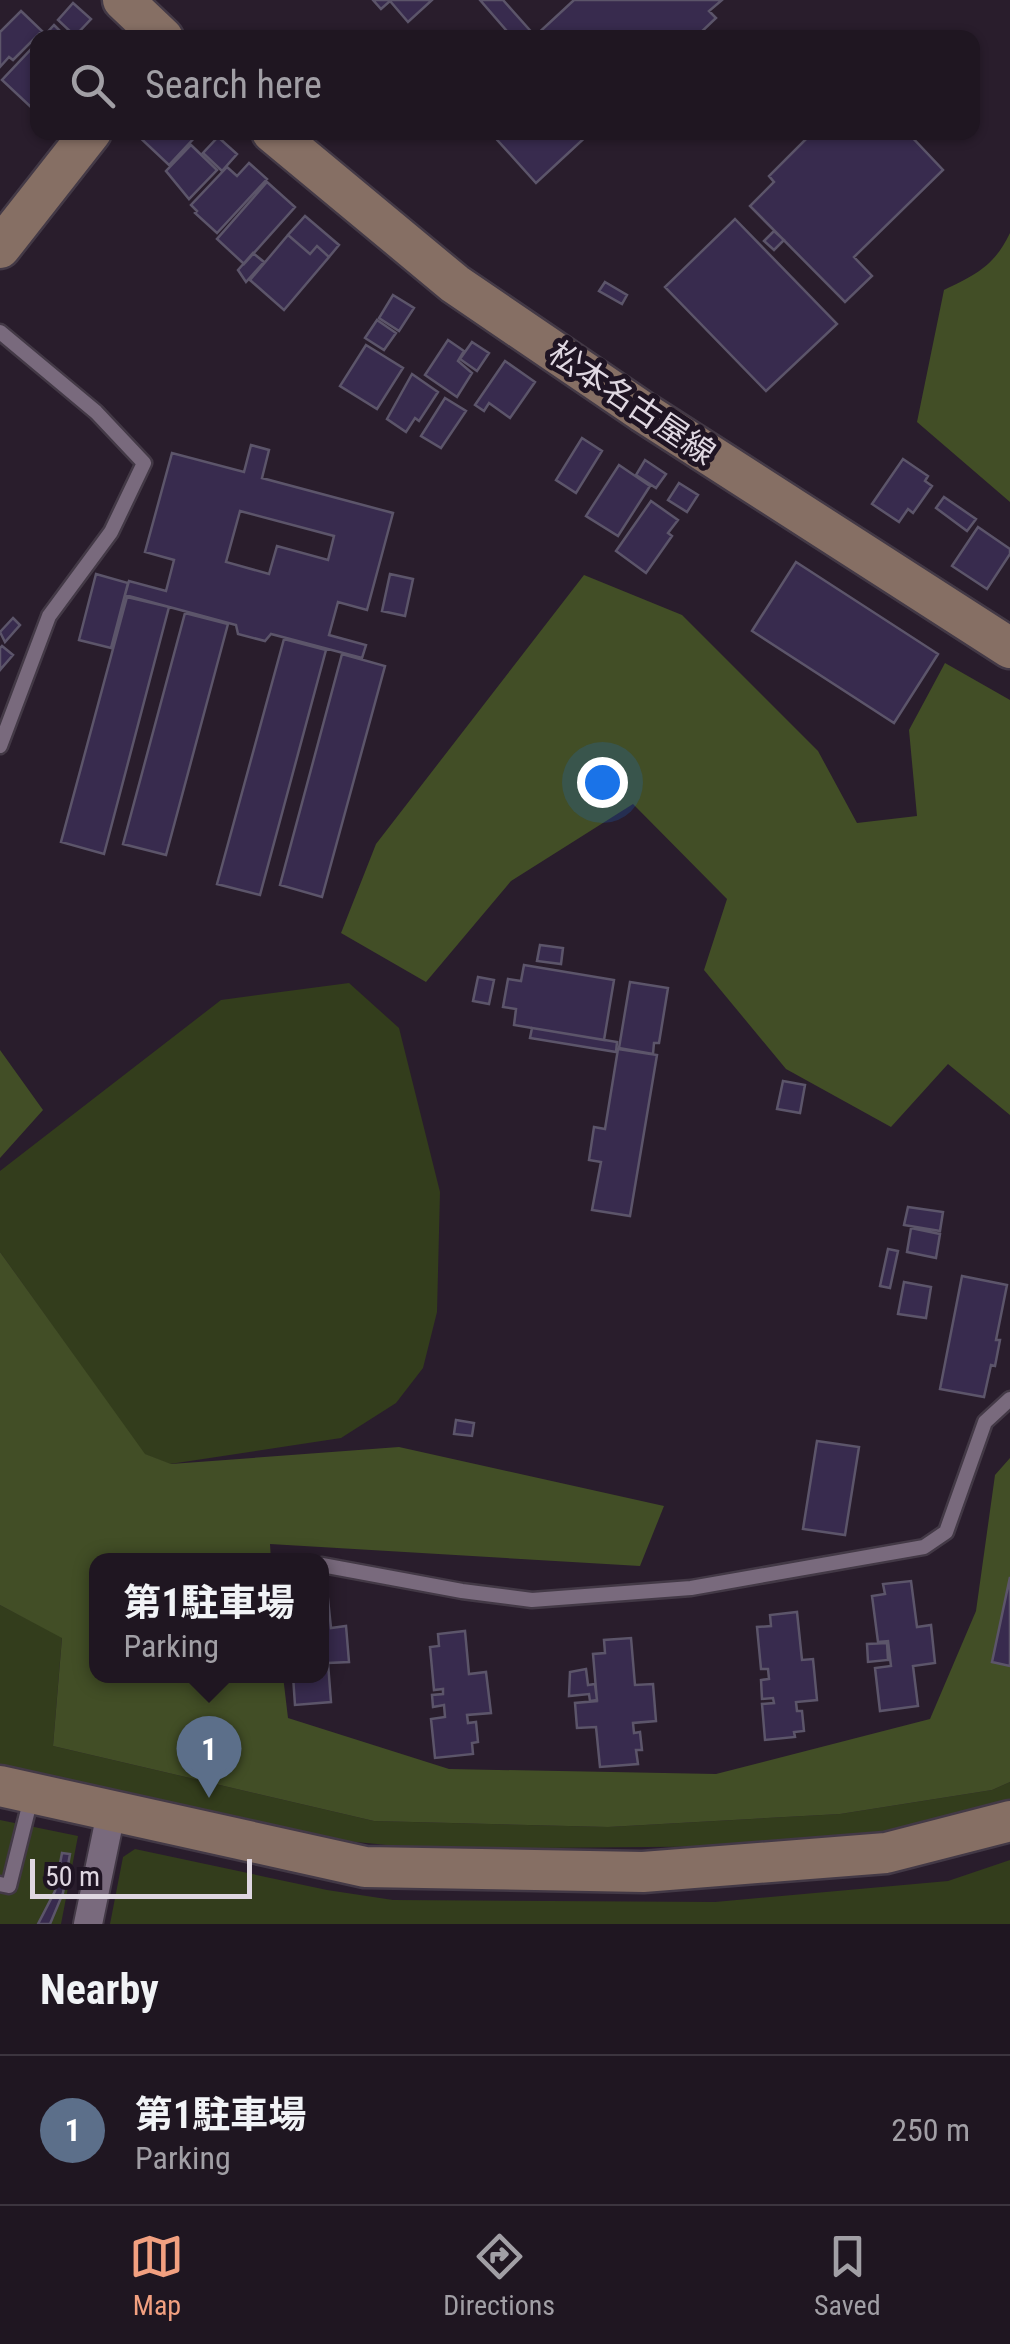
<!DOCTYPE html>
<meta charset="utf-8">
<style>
body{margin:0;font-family:"Roboto Condensed","Noto Sans JP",sans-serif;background:#271f2a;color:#f1f3f6}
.scale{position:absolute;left:30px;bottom:25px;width:222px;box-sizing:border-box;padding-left:10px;border:5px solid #dfd7e1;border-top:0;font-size:28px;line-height:35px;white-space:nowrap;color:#dfd7e1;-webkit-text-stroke:8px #1f1423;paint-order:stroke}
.you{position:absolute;left:602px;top:782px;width:35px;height:35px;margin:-25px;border:8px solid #fff;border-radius:50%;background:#1a73e8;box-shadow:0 0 0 15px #1a73e833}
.badge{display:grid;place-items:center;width:65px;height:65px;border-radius:50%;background:#f2a080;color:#fff;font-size:32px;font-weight:700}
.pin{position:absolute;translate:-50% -82px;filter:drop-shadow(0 2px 5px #0008)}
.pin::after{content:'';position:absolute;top:52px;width:35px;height:30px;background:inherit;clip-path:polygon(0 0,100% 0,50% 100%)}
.popup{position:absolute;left:89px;top:1553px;width:240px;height:130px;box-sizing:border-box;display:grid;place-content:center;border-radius:20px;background:#1f1621;filter:drop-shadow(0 2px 8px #0005);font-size:32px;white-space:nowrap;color:#a19fa5}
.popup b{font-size:38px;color:#f1f3f6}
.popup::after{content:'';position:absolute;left:50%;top:100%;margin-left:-20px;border:20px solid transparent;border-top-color:#1f1621}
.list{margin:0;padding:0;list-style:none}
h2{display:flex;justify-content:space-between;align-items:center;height:130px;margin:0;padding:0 40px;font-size:42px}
h2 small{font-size:32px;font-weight:400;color:#a19fa5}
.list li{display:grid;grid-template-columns:65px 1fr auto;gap:30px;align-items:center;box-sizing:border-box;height:150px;padding:0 40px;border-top:2px solid #3c353f}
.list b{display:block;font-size:38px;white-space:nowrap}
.list p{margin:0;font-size:32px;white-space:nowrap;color:#a19fa5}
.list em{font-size:32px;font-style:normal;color:#a19fa5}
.icon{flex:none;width:55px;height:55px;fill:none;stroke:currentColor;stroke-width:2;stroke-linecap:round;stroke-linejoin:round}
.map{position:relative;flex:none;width:1010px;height:1924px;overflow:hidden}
.search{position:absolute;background:#1f1621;box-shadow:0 2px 8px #0004;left:30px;right:30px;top:30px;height:110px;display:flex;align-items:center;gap:25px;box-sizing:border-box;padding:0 35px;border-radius:20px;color:#a19fa5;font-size:38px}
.sheet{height:280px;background:#1f1621}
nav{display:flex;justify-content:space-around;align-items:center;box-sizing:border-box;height:140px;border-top:2px solid #3c353f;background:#1f1621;font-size:28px;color:#a19fa5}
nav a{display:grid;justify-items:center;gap:5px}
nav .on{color:#f2a080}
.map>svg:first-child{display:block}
</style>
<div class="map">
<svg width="1010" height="1924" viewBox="0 0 1010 1924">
<rect width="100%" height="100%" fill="#291d2c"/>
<path fill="#333d1c" d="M 349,983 L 399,1028 L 440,1192 L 437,1312 L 423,1368 L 396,1403 L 341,1438 L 170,1464 L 144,1454 L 0,1252 L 0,1171 L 221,1000 Z
M 0,1605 L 62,1637 L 53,1746 L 374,1821 L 608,1827 L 840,1814 L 992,1790 L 1010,1782 L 1010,1805 L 872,1839 L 761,1846 L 427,1849 L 346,1841 L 251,1824 L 0,1766 Z
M 0,1820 L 78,1836 L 61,1924 L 0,1924 Z
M 135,1849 L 327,1890 L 393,1900 L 715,1902 L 948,1881 L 1010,1860 L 1010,1924 L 110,1924 L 123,1857 Z"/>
<path fill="#424e26" d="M 1010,233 L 1010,502 L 917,422 L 944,290 C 977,274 994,266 1010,233 Z
M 584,575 L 682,615 L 818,751 L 857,823 L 917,816 L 909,730 L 945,663 L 1010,700 L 1010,1115 L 948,1064 L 891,1127 L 786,1069 L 704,970 L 727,899 L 633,804 L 511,881 L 426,982 L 341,933 L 376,844 Z
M 0,1050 L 43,1110 L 0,1158 Z
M 0,1252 L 145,1454 L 171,1464 L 399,1447 L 664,1506 L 640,1566 L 270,1544 L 271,1560 L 96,1560 L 96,1676 L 283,1676 L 288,1718 L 449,1769 L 716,1774 L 930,1719 L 976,1611 L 995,1475 L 1010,1458 L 1010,1782 L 992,1790 L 840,1814 L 608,1827 L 374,1821 L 53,1746 L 62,1638 L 0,1605 Z"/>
<path fill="#382b4e" stroke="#5c556a" stroke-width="2.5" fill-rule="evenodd" d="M 373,0 L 432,0 L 408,22 L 390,1 L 381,9 Z
M 480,0 L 503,0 L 535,36 L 513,38 Z
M 574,0 L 722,0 L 709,11 L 716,18 L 695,38 L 533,38 Z
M 73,3 L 91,19 L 75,36 L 58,20 Z
M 21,11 L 42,31 L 13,60 L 9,57 L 0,67 L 0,32 Z
M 54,25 L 67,38 L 42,38 Z
M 35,45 L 38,79 L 34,83 L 38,87 L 38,104 L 33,109 L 2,80 Z
M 134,132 L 192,132 L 196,136 L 169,165 Z
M 490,132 L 591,132 L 536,183 Z
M 813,132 L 907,132 L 943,170 L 854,257 L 872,276 L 845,302 L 750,206 L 774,182 L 769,176 Z
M 218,137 L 237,154 L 222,171 L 203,153 Z
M 191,145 L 217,170 L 189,199 L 166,171 Z
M 249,163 L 267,179 L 217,233 L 195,213 L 197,211 L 191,205 L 227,167 L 237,176 Z
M 267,182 L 295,207 L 244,264 L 217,239 Z
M 305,216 L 339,245 L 329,257 L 317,246 L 310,254 L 288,235 Z
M 735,219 L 837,324 L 766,391 L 665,287 Z
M 774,231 L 784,240 L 774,250 L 764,241 Z
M 288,235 L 310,254 L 317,246 L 329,257 L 284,310 L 250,280 Z
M 253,253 L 264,262 L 246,282 L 238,270 Z
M 605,282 L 627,295 L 622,304 L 599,291 Z
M 393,295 L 414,308 L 399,331 L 379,318 Z
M 377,320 L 396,333 L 384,350 L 365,338 Z
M 448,340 L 464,351 L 458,361 L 472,373 L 457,397 L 425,375 Z
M 472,342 L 489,353 L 477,371 L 460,359 Z
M 366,345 L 403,368 L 377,409 L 340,386 Z
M 505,361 L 535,382 L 510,418 L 489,403 L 484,411 L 475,405 Z
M 412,374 L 438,392 L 419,421 L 415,418 L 406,432 L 387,419 Z
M 445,398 L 466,411 L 441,448 L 421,436 Z
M 582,438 L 602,451 L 576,493 L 556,480 Z
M 251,445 L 269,450 L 262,478 L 393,513 L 367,610 L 338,602 L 329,635 L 366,645 L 362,658 L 271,634 L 265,641 L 238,634 L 236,625 L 125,595 L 129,581 L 166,591 L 174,560 L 145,552 L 172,453 L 244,472 ZM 240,511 L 334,536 L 328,560 L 277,546 L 269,574 L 226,562 Z
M 903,459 L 928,476 L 925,481 L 932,486 L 913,513 L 908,509 L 899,522 L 872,504 Z
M 645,460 L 666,474 L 656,488 L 636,475 Z
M 619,465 L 650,486 L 618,536 L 586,516 Z
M 679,483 L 698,495 L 687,512 L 668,500 Z
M 944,497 L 976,519 L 967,531 L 936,508 Z
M 651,501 L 678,520 L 668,533 L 672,536 L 646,573 L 616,551 Z
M 978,527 L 1010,549 L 1010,554 L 987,589 L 952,566 Z
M 796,562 L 938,654 L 894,723 L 752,631 Z
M 96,574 L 128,583 L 111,648 L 79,640 Z
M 390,574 L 413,579 L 405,616 L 382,611 Z
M 127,597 L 169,607 L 104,854 L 61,842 Z
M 185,613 L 228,624 L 166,855 L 123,844 Z
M 13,618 L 20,625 L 5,642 L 0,632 Z
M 284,639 L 326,650 L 260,895 L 217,884 Z
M 2,646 L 13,655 L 0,670 L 0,648 Z
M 342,654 L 385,666 L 322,897 L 280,885 Z
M 540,945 L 563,948 L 561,964 L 537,961 Z
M 524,965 L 614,980 L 604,1040 L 514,1025 L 516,1009 L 503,1007 L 508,979 L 521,981 Z
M 478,977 L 494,980 L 489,1004 L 473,1001 Z
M 630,982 L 668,988 L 659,1043 L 654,1043 L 653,1054 L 619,1048 Z
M 532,1028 L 617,1042 L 616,1052 L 530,1038 Z
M 618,1049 L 657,1055 L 630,1216 L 592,1210 L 601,1162 L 589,1160 L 594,1127 L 605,1129 Z
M 783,1081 L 805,1085 L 800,1113 L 777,1109 Z
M 908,1207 L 943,1212 L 940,1231 L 904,1225 Z
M 911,1228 L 940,1234 L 936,1258 L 907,1252 Z
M 888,1249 L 898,1251 L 890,1288 L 880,1286 Z
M 962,1276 L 1007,1285 L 996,1340 L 1000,1340 L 995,1366 L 991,1365 L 984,1397 L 940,1389 Z
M 904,1282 L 931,1287 L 926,1318 L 898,1314 Z
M 456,1420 L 474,1423 L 472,1436 L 454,1434 Z
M 817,1441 L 859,1447 L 845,1535 L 803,1529 Z
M 1010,1577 L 1010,1666 L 992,1662 Z
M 322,1580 L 326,1580 L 331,1628 L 346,1626 L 349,1662 L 328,1663 L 331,1702 L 295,1705 L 293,1676 L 322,1676 Z
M 911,1581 L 917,1627 L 931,1625 L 935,1663 L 913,1666 L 918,1706 L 880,1711 L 875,1668 L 891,1666 L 888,1641 L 878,1642 L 872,1596 L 885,1594 L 883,1584 Z
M 797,1612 L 802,1660 L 813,1659 L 817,1700 L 796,1702 L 797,1711 L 802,1711 L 804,1731 L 794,1732 L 795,1737 L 765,1740 L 762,1704 L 774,1703 L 773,1698 L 762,1699 L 761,1680 L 769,1679 L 768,1669 L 761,1669 L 757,1627 L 771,1626 L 770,1615 Z
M 465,1631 L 469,1674 L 486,1672 L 491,1713 L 467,1715 L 468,1723 L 476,1722 L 478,1742 L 472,1743 L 473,1754 L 435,1758 L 431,1719 L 445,1717 L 444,1705 L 433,1707 L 432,1695 L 443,1694 L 443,1689 L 434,1690 L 430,1647 L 439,1646 L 438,1634 Z
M 631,1638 L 635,1685 L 653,1684 L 656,1721 L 633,1723 L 634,1733 L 640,1732 L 642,1750 L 636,1750 L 638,1764 L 600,1767 L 596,1727 L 577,1728 L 575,1703 L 597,1701 L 593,1654 L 605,1653 L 604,1640 Z
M 887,1643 L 888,1660 L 868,1662 L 867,1644 Z
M 586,1669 L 588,1685 L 595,1684 L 597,1700 L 590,1701 L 589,1694 L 569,1696 L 570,1672 Z
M 62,1853 L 70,1854 L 63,1893 L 50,1924 L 38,1924 L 55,1891 Z"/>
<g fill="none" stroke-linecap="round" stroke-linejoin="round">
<defs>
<path id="lane" d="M 0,332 L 96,412 L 144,463 L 111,532 L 49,616 L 0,746
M 322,1565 L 462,1591 L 532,1600 L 691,1588 L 924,1547 L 946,1532 L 985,1422 L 1010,1399
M 0,1884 L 9,1886 L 31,1798"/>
<path id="street" d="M 88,1924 L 112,1808"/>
<path id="secondary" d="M 123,0 L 163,38
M 272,132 L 455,284 L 643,412 L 1010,648
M 0,248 L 91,132
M 0,1786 L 365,1867 L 643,1872 L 886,1853 L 1010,1821"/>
</defs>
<use href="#lane" stroke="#433946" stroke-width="19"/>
<use href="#street" stroke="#433946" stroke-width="32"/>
<use href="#secondary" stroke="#433946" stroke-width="45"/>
<use href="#lane" stroke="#796a7d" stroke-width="14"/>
<use href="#street" stroke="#796a7d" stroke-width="28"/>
<use href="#secondary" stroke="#866f64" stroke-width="40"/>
</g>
<g text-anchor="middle" stroke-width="10" stroke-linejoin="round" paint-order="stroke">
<g font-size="32" fill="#dfd7e1" stroke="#1f1423">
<text transform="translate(632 403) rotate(34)" y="11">松本名古屋線</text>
</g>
</g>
</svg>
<div class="scale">50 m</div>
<div class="you"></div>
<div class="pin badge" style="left:209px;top:1798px;background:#5c6f8a">1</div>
<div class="popup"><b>第1駐車場</b>Parking</div>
<div class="search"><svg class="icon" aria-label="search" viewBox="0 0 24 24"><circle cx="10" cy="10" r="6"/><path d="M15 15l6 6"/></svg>Search here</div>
</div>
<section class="sheet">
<h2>Nearby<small></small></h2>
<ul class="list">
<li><span class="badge" style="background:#5c6f8a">1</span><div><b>第1駐車場</b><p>Parking</p></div><em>250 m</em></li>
</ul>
</section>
<nav>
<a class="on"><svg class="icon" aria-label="map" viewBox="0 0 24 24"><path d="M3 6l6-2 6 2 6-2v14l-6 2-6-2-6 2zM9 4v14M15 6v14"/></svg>Map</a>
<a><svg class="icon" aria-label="directions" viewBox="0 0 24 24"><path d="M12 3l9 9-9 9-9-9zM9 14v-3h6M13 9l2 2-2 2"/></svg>Directions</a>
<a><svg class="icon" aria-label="saved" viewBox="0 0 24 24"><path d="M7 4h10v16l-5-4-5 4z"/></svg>Saved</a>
</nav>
